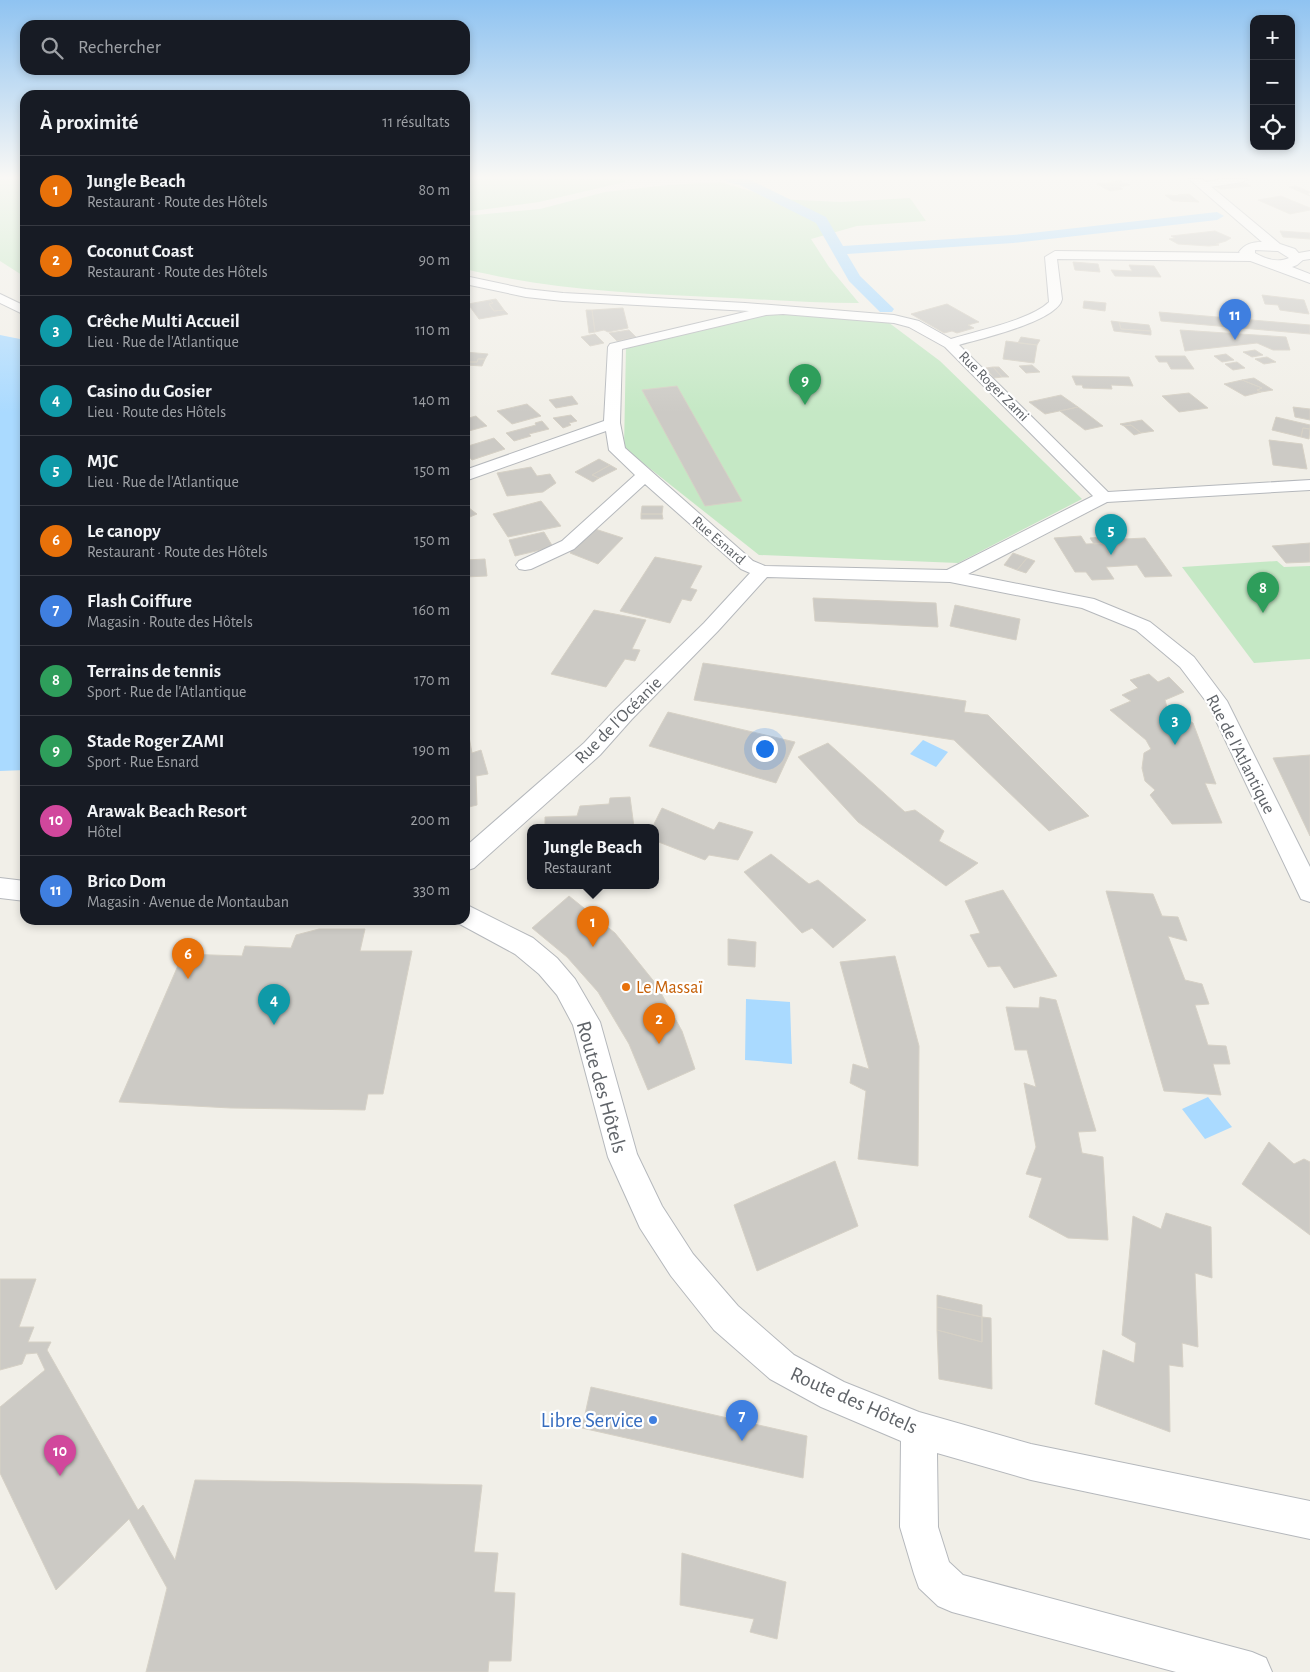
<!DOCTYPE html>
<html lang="fr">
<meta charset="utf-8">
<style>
body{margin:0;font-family:"Alegreya Sans",sans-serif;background:#20242c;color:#f1f3f6}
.controls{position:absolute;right:15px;top:15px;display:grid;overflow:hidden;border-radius:10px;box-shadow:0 2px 8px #0003}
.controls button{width:45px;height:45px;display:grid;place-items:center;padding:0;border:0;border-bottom:1px solid #363941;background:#171b24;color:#f1f3f6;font:25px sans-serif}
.you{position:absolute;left:764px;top:748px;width:18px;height:18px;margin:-12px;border:4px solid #fff;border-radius:50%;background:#1a73e8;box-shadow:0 0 0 8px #1a73e833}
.badge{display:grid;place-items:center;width:32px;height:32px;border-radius:50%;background:#0b8043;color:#fff;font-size:16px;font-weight:700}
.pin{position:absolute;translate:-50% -41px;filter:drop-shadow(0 1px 2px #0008)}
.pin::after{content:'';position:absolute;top:26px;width:18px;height:15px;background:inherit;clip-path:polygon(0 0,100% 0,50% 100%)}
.popup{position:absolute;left:527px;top:824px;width:132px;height:65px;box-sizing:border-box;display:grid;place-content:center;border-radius:10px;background:#171b24;filter:drop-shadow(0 1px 4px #0005);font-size:16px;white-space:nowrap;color:#9ea1a6}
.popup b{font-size:19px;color:#f1f3f6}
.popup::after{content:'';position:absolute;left:50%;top:100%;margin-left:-10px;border:10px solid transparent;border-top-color:#171b24}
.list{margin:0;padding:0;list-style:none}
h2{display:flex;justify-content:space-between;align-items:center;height:65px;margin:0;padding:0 20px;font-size:21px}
h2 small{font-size:16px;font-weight:400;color:#9ea1a6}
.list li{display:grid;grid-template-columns:32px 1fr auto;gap:15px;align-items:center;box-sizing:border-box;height:70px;padding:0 20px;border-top:1px solid #363941}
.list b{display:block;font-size:19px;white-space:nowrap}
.list p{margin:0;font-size:16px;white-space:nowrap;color:#9ea1a6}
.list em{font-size:16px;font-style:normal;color:#9ea1a6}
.icon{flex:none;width:28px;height:28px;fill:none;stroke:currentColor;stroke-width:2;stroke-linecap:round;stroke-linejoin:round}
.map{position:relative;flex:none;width:1310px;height:1672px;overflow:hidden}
.search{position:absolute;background:#171b24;box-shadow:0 2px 8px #0003;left:20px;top:20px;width:450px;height:55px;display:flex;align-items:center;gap:12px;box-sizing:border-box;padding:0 18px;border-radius:15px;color:#9ea1a6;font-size:19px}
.panel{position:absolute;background:#171b24;box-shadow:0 2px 8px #0003;left:20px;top:90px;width:450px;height:835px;border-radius:15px}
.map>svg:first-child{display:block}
</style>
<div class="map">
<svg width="1310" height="1672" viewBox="0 0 1310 1672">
<rect width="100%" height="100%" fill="#f1efe8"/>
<path fill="#c5e8c5" d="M 0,179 L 25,179 L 25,277 L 0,261 Z
M 465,179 L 623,179 L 625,182 L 539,202 L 465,212 Z
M 720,182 L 777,199 L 841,202 L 910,198 L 926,221 L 857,226 L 811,239 L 829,267 L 859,303 C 809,303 760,299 711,297 C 627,293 547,289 465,269 L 465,216 L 540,209 L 605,192 L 668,185 Z
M 768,312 L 888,322 L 940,361 L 1082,499 L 958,563 L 759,555 L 624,448 L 626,346 Z
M 1277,561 L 1284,567 L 1310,566 L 1310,659 L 1254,663 L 1182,567 Z"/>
<path fill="#aadaff" d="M 0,335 L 25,340 L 25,770 L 0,771 Z
M 923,740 L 948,752 L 936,767 L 910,754 Z
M 746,999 L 790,1002 L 792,1064 L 745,1060 Z
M 1208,1097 L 1232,1127 L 1205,1139 L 1182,1109 Z"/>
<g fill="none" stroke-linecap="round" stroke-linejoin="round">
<path fill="#aadaff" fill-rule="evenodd" d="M 725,179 L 748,179 L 826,217 L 843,246 L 1013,235 L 1217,212 L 1224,216 L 1217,220 L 1013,243 L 847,254 L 860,276 L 894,309 L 892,312 L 880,312 L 849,281 L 816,223 L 740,185 L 727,182 Z"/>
</g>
<path fill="#cccac5" stroke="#d6d1c6" d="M 1119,181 L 1130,185 L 1120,187 L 1123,189 L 1110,191 L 1097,184 Z
M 1243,182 L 1251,186 L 1221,189 L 1213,186 Z
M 1296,186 L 1310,192 L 1308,194 L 1310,196 L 1289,187 Z
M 1189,194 L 1199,202 L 1179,201 L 1192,201 L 1186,196 L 1178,195 Z
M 1165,195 L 1186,196 L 1192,201 L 1173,201 Z
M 1281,196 L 1310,208 L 1310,210 L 1290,214 L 1258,200 Z
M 1215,231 L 1231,238 L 1226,241 L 1216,244 L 1219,245 L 1209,246 L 1178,244 L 1169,239 L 1175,238 L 1171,236 Z
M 1280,231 L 1310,233 L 1310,239 L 1283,237 Z
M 1073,262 L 1098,264 L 1100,272 L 1075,270 Z
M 1129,265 L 1154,266 L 1161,277 L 1115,276 L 1111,270 L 1132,271 Z
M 1262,295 L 1304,300 L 1309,314 L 1280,310 L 1278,305 L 1265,304 Z
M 496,299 L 504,310 L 494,311 L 489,304 L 493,303 L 490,300 Z
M 490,300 L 493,303 L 489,304 L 494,311 L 504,310 L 508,314 L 479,319 L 468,304 Z
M 1084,301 L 1106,303 L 1105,311 L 1083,308 Z
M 947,304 L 979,322 L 968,325 L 974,328 L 957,333 L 952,331 L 944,333 L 911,314 Z
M 623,308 L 628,328 L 608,332 L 604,330 L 595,332 L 592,310 Z
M 586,310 L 592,310 L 595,332 L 589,333 Z
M 1159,312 L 1310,325 L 1310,334 L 1161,321 Z
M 1111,321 L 1119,322 L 1121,329 L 1151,331 L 1151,335 L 1114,331 Z
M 1119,322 L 1149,325 L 1151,331 L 1121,329 Z
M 629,330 L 636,337 L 617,341 L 609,333 Z
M 1180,330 L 1286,337 L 1290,350 L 1273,350 L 1257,343 L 1185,351 Z
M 595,334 L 604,343 L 590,346 L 581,337 Z
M 1021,337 L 1040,340 L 1037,345 L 1018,343 Z
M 1006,341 L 1037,345 L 1034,363 L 1003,359 Z
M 1255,350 L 1263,355 L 1252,357 L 1243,352 Z
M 465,352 L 488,354 L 485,359 L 478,359 L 477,362 L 467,362 L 466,365 Z
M 1226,354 L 1234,360 L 1222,362 L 1214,356 Z
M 1155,356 L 1185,356 L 1194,369 L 1171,369 L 1167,362 L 1159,362 Z
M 1267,357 L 1276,362 L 1264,364 L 1255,359 Z
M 478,359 L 485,359 L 482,366 L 466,365 L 467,362 L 477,362 Z
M 1237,362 L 1245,368 L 1233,370 L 1225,364 Z
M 1032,365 L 1040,372 L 1026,373 L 1019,366 Z
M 993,367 L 999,367 L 1009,377 L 1002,377 Z
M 993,367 L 1002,377 L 994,378 L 986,368 Z
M 1072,376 L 1129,377 L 1133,386 L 1111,385 L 1112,389 L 1083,388 L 1082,385 L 1076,385 Z
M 1254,378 L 1273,390 L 1261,392 L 1257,390 L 1262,388 L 1242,380 Z
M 1242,380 L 1262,388 L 1257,390 L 1261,392 L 1245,396 L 1224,384 Z
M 677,386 L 742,501 L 705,506 L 642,390 Z
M 1189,393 L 1208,408 L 1179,412 L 1162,396 Z
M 1061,395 L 1078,407 L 1045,414 L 1029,402 Z
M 572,396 L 578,404 L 556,408 L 549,400 Z
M 527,404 L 541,416 L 512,424 L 497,411 Z
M 1078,407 L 1086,413 L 1103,426 L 1085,430 L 1060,411 Z
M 1293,407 L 1310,409 L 1310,420 L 1295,417 Z
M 571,415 L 577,421 L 569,423 L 571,425 L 563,428 L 553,418 Z
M 476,416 L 487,426 L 465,432 L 465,419 Z
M 1276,417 L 1310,425 L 1310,429 L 1303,428 L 1301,437 L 1272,430 Z
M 1142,420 L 1154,431 L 1141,433 L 1131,425 L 1124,426 L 1120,424 Z
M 542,421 L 549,429 L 529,434 L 531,436 L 514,441 L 506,433 L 536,425 L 535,423 Z
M 1131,425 L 1141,433 L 1134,435 L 1124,426 Z
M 1303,428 L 1310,429 L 1309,439 L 1301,437 Z
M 494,438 L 505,449 L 472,460 L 465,452 L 465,447 Z
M 1269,440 L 1302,444 L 1307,469 L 1273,465 Z
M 599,459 L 610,465 L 592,475 L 599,478 L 593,482 L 575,472 Z
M 610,465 L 617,469 L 599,478 L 592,475 Z
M 531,467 L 537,476 L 550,474 L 556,483 L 543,492 L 507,496 L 497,473 Z
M 541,501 L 561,526 L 508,537 L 493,514 Z
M 465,505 L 477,514 L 465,519 Z
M 642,506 L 663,506 L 662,514 L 641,514 Z
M 641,514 L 662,514 L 663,519 L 641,519 Z
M 595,529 L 623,538 L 598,564 L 570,553 Z
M 544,532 L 553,547 L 515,556 L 509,540 Z
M 1081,536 L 1086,544 L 1106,543 L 1104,540 L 1145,538 L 1172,576 L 1145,577 L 1137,565 L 1106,567 L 1114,579 L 1092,580 L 1086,572 L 1075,572 L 1054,538 Z
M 1101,537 L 1106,543 L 1094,544 L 1090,538 Z
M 1310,543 L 1310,562 L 1286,563 L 1272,546 Z
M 1013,553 L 1027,558 L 1017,570 L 1004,565 Z
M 655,557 L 702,566 L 690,588 L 697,590 L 691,601 L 682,599 L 670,623 L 620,611 Z
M 1027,558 L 1035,561 L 1026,573 L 1017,570 Z
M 485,559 L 487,576 L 465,577 L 465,560 Z
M 813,598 L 936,603 L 938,627 L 815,621 Z
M 955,605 L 1020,619 L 1016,640 L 950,626 Z
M 594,610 L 646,620 L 632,649 L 640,650 L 635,661 L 625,659 L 606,687 L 551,674 Z
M 703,663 L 966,701 L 964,712 L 988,715 L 1089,816 L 1049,831 L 954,740 L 694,700 Z
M 1149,674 L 1158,682 L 1169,677 L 1184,692 L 1165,700 L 1167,707 L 1193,723 L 1216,784 L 1205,783 L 1222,823 L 1172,824 L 1150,795 L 1155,790 L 1145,781 L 1142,768 L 1144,753 L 1151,749 L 1146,740 L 1110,710 L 1131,701 L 1122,695 L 1138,688 L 1130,680 Z
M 668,712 L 795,742 L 776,783 L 649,746 Z
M 466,720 L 472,753 L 481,750 L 488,774 L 476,776 L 477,805 L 465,808 Z
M 828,743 L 905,812 L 915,810 L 944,831 L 939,841 L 978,863 L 946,886 L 858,822 L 798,757 Z
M 1310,755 L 1310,836 L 1273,758 Z
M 630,797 L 634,827 L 545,828 L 545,817 L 577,816 L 580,806 L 609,804 L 610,798 Z
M 662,808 L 714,830 L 719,822 L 753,832 L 738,860 L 709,855 L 705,860 L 656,841 L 656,828 L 652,828 Z
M 771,854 L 809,884 L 818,880 L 866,920 L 833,948 L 812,928 L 802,933 L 744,872 Z
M 1003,890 L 1057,976 L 1014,988 L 1000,966 L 988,967 L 970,935 L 980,933 L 965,901 Z
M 1106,891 L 1153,894 L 1162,916 L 1178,917 L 1187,941 L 1168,936 L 1185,980 L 1202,984 L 1209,1004 L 1195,1005 L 1208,1045 L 1226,1046 L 1230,1064 L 1213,1064 L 1221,1095 L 1164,1091 Z
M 569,896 L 615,933 L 656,984 L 682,1031 L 695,1069 L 648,1090 L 629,1044 L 598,992 L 567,957 L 532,928 Z
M 319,929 L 365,929 L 360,951 L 412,951 L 383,1094 L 368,1094 L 365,1110 L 231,1108 L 119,1102 L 183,954 L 242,956 L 245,946 L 291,948 L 296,935 Z
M 728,939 L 756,942 L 755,967 L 728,965 Z
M 895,956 L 919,1046 L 918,1166 L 858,1159 L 866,1091 L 850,1083 L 853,1064 L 869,1069 L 840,962 Z
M 1040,997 L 1056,1000 L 1096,1131 L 1078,1132 L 1082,1153 L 1103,1157 L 1108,1240 L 1068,1238 L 1029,1217 L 1042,1178 L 1026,1174 L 1036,1147 L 1024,1083 L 1036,1087 L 1027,1050 L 1015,1050 L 1006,1007 L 1039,1008 Z
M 1269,1142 L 1294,1164 L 1304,1159 L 1310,1162 L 1310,1235 L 1242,1184 Z
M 835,1161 L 858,1226 L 757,1271 L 734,1205 Z
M 1166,1213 L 1211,1227 L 1212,1278 L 1195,1273 L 1198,1347 L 1182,1343 L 1183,1367 L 1169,1365 L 1170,1432 L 1095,1404 L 1103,1350 L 1134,1363 L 1136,1343 L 1122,1335 L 1133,1216 L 1161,1229 Z
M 0,1279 L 36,1279 L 19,1327 L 34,1327 L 28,1342 L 51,1342 L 47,1350 L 138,1510 L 143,1505 L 175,1560 L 195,1480 L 482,1485 L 474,1552 L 498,1553 L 494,1592 L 515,1593 L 511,1661 L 489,1661 L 488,1672 L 146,1672 L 167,1588 L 129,1519 L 56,1590 L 0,1473 L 0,1407 L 45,1370 L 37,1353 L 26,1354 L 22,1364 L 0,1370 Z
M 937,1295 L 982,1305 L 982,1317 L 937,1307 Z
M 937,1307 L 982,1317 L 982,1342 L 937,1330 Z
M 982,1317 L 991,1318 L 992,1389 L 939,1379 L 937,1330 L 982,1342 Z
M 591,1387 L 807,1436 L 803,1478 L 582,1428 Z
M 682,1553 L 786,1582 L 777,1639 L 750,1632 L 754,1619 L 680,1605 Z"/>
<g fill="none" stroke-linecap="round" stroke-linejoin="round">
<defs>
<path id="minor" d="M 1223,179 L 1247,179 L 1242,182 L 1204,188 L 1199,185 L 1200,183 Z
M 1055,251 L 1251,253 L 1257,257 L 1251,261 L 1057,259 L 1062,299 C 1058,321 980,339 959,345 L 1108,492 L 1310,480 L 1310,490 L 1107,502 L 968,574 L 1094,599 L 1150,622 L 1194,657 L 1227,701 L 1310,867 L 1310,902 L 1301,899 L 1208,704 L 1180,667 L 1136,630 L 1082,608 L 950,582 L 767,577 L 718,631 L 632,719 L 600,755 L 474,868 L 465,871 L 465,847 L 584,743 L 616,709 L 704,623 L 750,573 L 741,569 L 645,484 L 574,549 L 531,569 L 525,570 L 519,569 L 516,565 L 519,561 L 562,541 L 635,475 L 609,450 L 606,431 L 465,481 L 465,470 L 604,421 L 608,347 L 610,344 L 749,311 L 563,301 L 526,297 L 465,284 L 465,276 L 526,289 L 563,293 L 745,303 L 894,315 L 919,321 L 951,339 C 976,331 1031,320 1049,302 L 1045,257 ZM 783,314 L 894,323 L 909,327 L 945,347 L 1093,496 L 947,570 L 765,566 L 753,561 L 625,448 L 620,423 L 622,349 L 766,315 Z
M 1310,251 L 1310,259 L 1297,261 L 1291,257 L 1293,254 Z
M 0,294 L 25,306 L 25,315 L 0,303 Z
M 0,878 L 25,881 L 25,901 L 0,898 Z
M 465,904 L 533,938 L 557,958 L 575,979 L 600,1022 L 637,1154 L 662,1206 L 693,1254 L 738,1306 L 794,1355 L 844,1382 L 919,1412 L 1031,1444 L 1310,1501 L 1310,1539 L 1031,1480 L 937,1453 L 938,1527 L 949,1562 L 963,1575 L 1252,1652 L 1266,1658 L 1272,1672 L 1176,1672 L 952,1612 L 938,1606 L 919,1588 L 914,1574 L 900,1527 L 901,1441 L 821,1407 L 770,1379 L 714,1330 L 671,1276 L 640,1228 L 608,1157 L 573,1025 L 557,995 L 539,974 L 515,954 L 456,922 L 455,920 L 465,920 Z"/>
<path id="secondary" d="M 1189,179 L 1202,179 L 1280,244 L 1295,249 L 1304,259 L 1297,265 L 1292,267 L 1310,274 L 1310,283 L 1245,259 L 1239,252 C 1245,244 1252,242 1262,242 ZM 1255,250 L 1278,251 L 1289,258 C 1278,263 1265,259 1255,253 Z"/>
</defs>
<use href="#minor" stroke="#b5b8bc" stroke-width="2"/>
<use href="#secondary" stroke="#b6babf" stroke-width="2"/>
<use href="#minor" fill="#fff" fill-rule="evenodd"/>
<use href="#secondary" fill="#fff" fill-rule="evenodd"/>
</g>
<linearGradient id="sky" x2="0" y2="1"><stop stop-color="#8fc3f1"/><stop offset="0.43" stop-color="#f9f8f5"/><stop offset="1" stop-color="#f9f8f5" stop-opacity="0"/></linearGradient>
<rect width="1310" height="413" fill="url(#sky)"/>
<circle fill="#e8710a" stroke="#fff" stroke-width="2" cx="626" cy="987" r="5"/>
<circle fill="#3f7fe0" stroke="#fff" stroke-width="2" cx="653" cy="1420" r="5"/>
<g text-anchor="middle" stroke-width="4.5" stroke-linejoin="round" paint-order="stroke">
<g font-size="15" fill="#5f6368" stroke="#fff">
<text transform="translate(994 386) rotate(45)" y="5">Rue Roger Zami</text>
<text transform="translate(719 540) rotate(41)" y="5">Rue Esnard</text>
</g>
<g font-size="18" fill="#5f6368" stroke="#fff">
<text transform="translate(618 720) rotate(-45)" y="6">Rue de l'Océanie</text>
<text transform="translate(1241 754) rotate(63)" y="6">Rue de l'Atlantique</text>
</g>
<g font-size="18" fill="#c56008" stroke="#fff" text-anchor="start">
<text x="636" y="993">Le Massaï</text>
</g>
<g font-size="21" fill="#5f6368" stroke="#fff">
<text transform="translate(602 1087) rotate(74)" y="7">Route des Hôtels</text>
<text transform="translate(854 1400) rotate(24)" y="7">Route des Hôtels</text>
</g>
<g font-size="21" fill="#366cbe" stroke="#fff" text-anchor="end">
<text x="643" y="1427">Libre Service</text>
</g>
</g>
</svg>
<div class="controls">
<button>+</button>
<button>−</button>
<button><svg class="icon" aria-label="locate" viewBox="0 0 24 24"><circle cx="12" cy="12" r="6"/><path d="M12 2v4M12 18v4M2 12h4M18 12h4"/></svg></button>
</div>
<div class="you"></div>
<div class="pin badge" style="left:593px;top:947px;background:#e8710a">1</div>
<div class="popup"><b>Jungle Beach</b>Restaurant</div>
<div class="pin badge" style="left:659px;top:1044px;background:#e8710a">2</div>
<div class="pin badge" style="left:1175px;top:745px;background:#0f9aa8">3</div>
<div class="pin badge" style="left:274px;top:1025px;background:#0f9aa8">4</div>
<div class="pin badge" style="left:1111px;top:555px;background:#0f9aa8">5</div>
<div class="pin badge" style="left:188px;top:979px;background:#e8710a">6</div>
<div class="pin badge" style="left:742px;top:1441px;background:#3f7fe0">7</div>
<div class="pin badge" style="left:1263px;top:613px;background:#2e9e5b">8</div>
<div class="pin badge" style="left:805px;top:405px;background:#2e9e5b">9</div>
<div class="pin badge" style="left:60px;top:1476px;background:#d1479c">10</div>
<div class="pin badge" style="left:1235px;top:340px;background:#3f7fe0">11</div>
<div class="search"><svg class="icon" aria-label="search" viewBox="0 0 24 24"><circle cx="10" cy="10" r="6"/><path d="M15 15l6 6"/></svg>Rechercher</div>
<section class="panel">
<h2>À proximité<small>11 résultats</small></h2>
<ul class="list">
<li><span class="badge" style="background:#e8710a">1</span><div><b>Jungle Beach</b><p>Restaurant · Route des Hôtels</p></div><em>80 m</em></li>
<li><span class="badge" style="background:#e8710a">2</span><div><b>Coconut Coast</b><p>Restaurant · Route des Hôtels</p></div><em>90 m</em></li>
<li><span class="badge" style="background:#0f9aa8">3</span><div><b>Crêche Multi Accueil</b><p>Lieu · Rue de l'Atlantique</p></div><em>110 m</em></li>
<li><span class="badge" style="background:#0f9aa8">4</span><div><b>Casino du Gosier</b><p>Lieu · Route des Hôtels</p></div><em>140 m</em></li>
<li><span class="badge" style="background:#0f9aa8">5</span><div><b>MJC</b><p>Lieu · Rue de l'Atlantique</p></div><em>150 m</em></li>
<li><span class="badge" style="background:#e8710a">6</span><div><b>Le canopy</b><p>Restaurant · Route des Hôtels</p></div><em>150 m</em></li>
<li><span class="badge" style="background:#3f7fe0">7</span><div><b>Flash Coiffure</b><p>Magasin · Route des Hôtels</p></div><em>160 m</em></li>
<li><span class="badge" style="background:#2e9e5b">8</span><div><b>Terrains de tennis</b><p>Sport · Rue de l'Atlantique</p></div><em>170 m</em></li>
<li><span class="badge" style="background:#2e9e5b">9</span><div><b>Stade Roger ZAMI</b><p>Sport · Rue Esnard</p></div><em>190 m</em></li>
<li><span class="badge" style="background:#d1479c">10</span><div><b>Arawak Beach Resort</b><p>Hôtel</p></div><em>200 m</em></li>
<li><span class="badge" style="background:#3f7fe0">11</span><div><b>Brico Dom</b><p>Magasin · Avenue de Montauban</p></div><em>330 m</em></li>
</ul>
</section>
</div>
